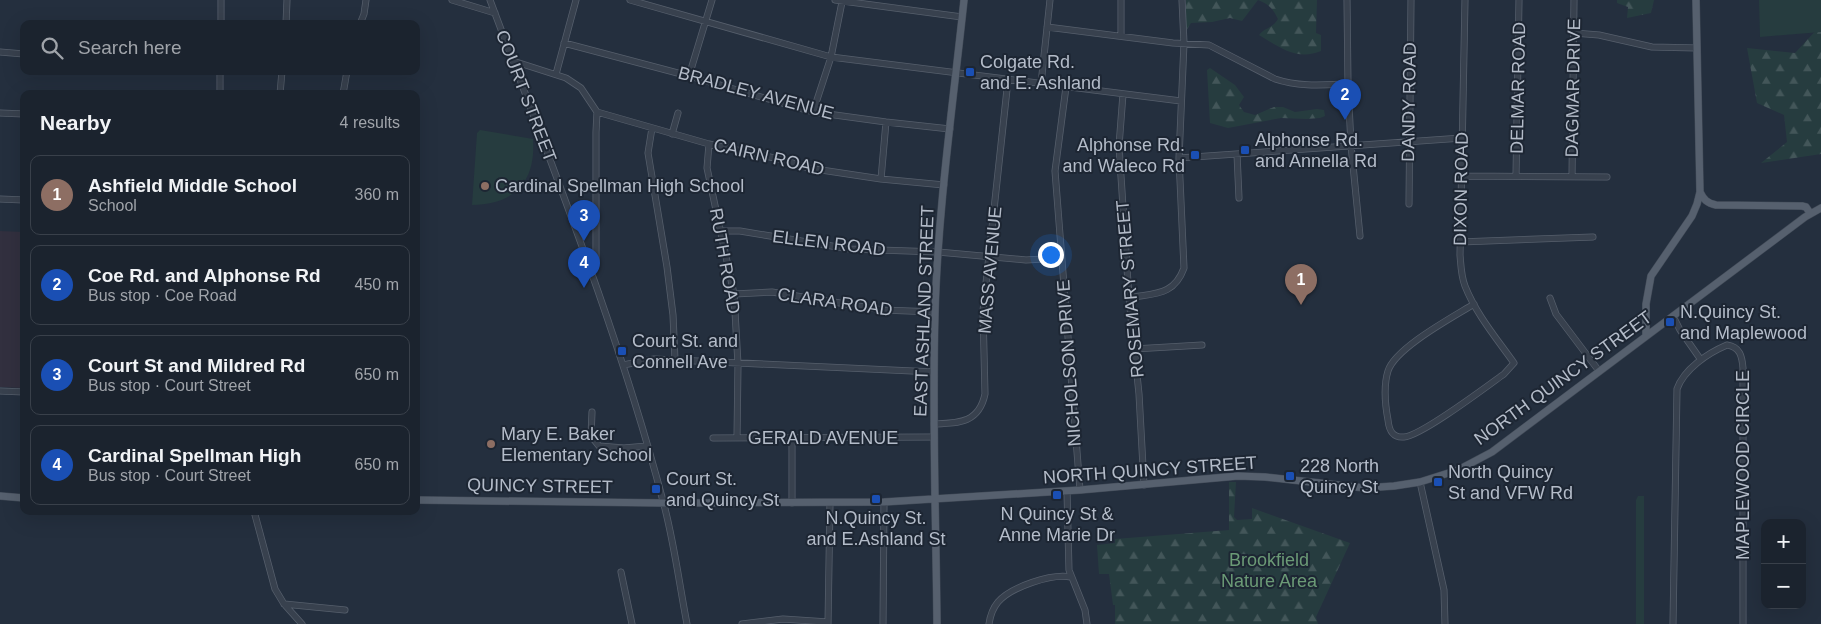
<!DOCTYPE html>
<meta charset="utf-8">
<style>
body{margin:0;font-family:Helvetica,sans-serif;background:#282f3a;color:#f1f3f6}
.controls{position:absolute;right:15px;bottom:15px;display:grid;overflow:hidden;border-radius:10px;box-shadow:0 5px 20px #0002}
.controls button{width:45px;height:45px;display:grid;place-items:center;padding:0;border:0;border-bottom:1px solid #39404a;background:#1b232e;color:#f1f3f6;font:25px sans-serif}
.you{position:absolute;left:1050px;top:254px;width:18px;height:18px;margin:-12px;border:4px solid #fff;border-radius:50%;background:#1a73e8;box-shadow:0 0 0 8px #1a73e833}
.badge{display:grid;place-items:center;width:32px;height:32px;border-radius:50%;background:#8ab4f8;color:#fff;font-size:16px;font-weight:700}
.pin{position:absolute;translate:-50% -41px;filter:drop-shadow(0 1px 2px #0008)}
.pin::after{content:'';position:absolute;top:26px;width:18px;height:15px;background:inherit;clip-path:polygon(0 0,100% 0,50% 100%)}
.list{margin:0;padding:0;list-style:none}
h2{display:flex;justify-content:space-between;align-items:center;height:65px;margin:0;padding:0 20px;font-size:21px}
h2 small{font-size:16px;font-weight:400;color:#a0a4aa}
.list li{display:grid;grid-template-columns:32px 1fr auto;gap:15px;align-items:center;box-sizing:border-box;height:80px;margin:0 10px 10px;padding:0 10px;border:1px solid #39404a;border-radius:10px}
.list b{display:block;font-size:19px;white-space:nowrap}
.list p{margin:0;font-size:16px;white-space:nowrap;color:#a0a4aa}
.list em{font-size:16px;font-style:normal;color:#a0a4aa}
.icon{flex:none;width:28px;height:28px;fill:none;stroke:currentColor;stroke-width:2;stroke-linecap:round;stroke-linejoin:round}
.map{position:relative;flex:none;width:1821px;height:624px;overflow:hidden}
.search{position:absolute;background:#1b232e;box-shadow:0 5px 20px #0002;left:20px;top:20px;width:400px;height:55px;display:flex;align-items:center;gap:12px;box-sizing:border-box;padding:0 18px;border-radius:10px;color:#a0a4aa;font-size:19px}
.panel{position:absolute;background:#1b232e;box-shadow:0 5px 20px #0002;left:20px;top:90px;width:400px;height:425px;border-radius:10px}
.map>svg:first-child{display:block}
</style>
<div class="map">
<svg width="1821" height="624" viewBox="0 0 1821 624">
<defs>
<pattern id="forest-firs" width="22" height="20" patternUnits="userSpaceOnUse" patternTransform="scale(1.25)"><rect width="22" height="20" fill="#263c3f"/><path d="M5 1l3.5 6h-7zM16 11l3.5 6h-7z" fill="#435659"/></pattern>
</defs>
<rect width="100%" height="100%" fill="#242f3e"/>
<path fill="#32303f" d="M 0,231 L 24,232 L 24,388 L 0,387 Z"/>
<path fill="url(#forest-firs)" d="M 1186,0 L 1317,0 L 1316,33 L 1321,35 L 1321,51 C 1297,61 1279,47 1259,35 C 1265,27 1272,29 1278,19 C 1273,9 1269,4 1258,0 L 1242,21 L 1230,18 L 1212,22 L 1191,23 L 1186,31 Z
M 1617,0 L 1654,0 L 1651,13 L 1627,18 L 1628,7 L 1617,3 Z
M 1821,25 L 1821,154 L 1761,163 L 1787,142 L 1784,115 L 1757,103 L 1747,48 L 1795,53 Z
M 1210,68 L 1235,85 L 1244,97 L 1239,105 L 1244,112 L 1255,115 L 1274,107 L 1283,107 L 1295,112 L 1317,109 L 1324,110 L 1325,116 L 1320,118 L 1306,119 L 1281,118 L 1228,128 L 1210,123 L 1207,70 Z
M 1229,482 L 1236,482 L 1234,517 L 1237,520 L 1252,519 L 1252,508 L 1350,543 L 1316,617 L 1318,624 L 1115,624 L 1115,605 L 1113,605 L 1109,574 L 1099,574 L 1097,545 L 1115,543 L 1115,539 L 1229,530 Z"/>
<path fill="#263c3f" d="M 1759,0 L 1821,0 L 1821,32 L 1760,37 Z
M 480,130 L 533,139 C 536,182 515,204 472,205 L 477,133 Z
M 1638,496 L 1644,496 L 1644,624 L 1636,624 L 1636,500 Z"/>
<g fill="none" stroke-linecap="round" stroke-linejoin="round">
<defs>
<path id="minor" d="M 452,0 L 495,13
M 490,0 C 552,166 618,330 663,501 C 674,541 679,583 687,624
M 630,0 L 831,57 L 1181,101
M 835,0 L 962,17
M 1347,0 L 1348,84 L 1351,145 L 1360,236
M 1465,0 L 1460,255 C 1461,266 1461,276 1465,286 C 1476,314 1497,339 1514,363 L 1504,374 C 1486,387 1421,436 1404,437 C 1392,438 1389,430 1388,420 C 1385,404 1383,387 1388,371 C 1395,348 1453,317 1474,304
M 221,24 L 221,0
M 286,24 L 287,0
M 360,24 L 364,14 L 366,0
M 1047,27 L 1173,43 L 1209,45 L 1275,79 C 1299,87 1322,85 1348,84
M 1574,33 L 1599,35 L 1652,47 L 1697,48
M 1121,35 L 1121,0
M 564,43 L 689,76 L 813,112 L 886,122 L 950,129
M 0,52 L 24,54
M 513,61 L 566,78 L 581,88 L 597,112 L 596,132 L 596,261 L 591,269
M 556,74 L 576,0
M 689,76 L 712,0
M 1041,84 L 1050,0
M 1066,87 L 1055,171 L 1080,490
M 220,94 L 220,71
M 280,94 L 282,71
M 343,94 L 347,71
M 1123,94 L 1119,146 L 1129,298 L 1139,394 L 1144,485
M 597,112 L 709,144 L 784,160 L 808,168 L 881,179 L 944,185
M 813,112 L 831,57 L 842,2
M 0,113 L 24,114
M 652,128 L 648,153 L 667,267 L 673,315 L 675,360
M 672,134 L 678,113
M 709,144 L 707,168 L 734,294 L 738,364 L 737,438
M 1237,154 L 1239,198
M 1179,158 L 1462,138
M 1462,176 L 1607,177
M 1516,176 L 1519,0
M 1572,177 L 1574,0
M 881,179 L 886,122
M 0,199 L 24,200
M 1409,204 L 1411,0
M 721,231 L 740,231 L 850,249 L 938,252 L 1026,260 L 1061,258
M 1460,242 L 1593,237
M 734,294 L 772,292 L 883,310 L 935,312
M 1129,298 C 1154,293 1174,296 1184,268 L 1179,158 L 1184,43 L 1182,0
M 1550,298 L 1556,314 L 1599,371
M 1673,316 L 1680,330 L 1701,360
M 1134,349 L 1202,345
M 623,365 L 654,359 L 675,360 L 934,372
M 0,391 L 24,392
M 592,412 L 591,436 L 599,446 L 624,448 L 647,446
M 934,424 C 959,423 979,423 985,394 L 983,311 L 1008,80
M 713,438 L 934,437
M 792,438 L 792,503
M 1420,482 L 1444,590 L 1445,624
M 1067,491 L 1069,570 L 1085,610 L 1087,624
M 254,511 L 275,589 L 284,604 L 302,624
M 621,572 L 632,624
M 284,604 L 345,610
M 742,624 L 783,619 L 828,622
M 828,624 L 830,503
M 883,624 L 884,502
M 989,624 C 990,617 993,608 998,602 C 1011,587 1052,573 1071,577
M 1673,624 L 1677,389 C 1684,369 1708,353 1727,345 C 1740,347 1742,356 1743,368 L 1743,624"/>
<path id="major" d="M 1696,0 L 1700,192 C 1704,200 1707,203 1716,205 L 1802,206 L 1806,207 L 1810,213
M 1646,336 L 1646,304 L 1651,276 L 1692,216 L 1697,204 L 1700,192
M 0,496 L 24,498
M 416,500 L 664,503 L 884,502 L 1080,490 L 1238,476 L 1265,477 L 1365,488 L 1394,486 L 1420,482 L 1458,470 L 1492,452 L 1805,217 L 1821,208
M 937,624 C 936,520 932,417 935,313 C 938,208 953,104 964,0"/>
</defs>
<use href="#minor" stroke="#565f6c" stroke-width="7"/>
<use href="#major" stroke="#414a57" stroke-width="8"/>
<use href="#minor" stroke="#38414e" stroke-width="5.5"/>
<use href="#major" stroke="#56606e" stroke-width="7"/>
</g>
<g fill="#1a4fb4" stroke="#1d2633" stroke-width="2">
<rect x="965" y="67" width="10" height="10" rx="2.5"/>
<rect x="1240" y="145" width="10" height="10" rx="2.5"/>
<rect x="1190" y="150" width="10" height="10" rx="2.5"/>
<rect x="1665" y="317" width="10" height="10" rx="2.5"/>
<rect x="617" y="346" width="10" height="10" rx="2.5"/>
<rect x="1285" y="471" width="10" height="10" rx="2.5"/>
<rect x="1433" y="477" width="10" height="10" rx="2.5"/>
<rect x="651" y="484" width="10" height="10" rx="2.5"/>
<rect x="1052" y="490" width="10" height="10" rx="2.5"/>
<rect x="871" y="494" width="10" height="10" rx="2.5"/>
</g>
<g fill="#8d6e63" stroke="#1d2633" stroke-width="2">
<circle cx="485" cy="186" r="5"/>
<circle cx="491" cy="444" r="5"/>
</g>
<g text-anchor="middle" stroke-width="4" stroke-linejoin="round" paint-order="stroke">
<g font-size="18" fill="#b4bcc9" stroke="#1d2633" text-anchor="start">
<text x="980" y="68">Colgate Rd.<tspan x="980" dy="21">and E. Ashland</tspan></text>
<text x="1255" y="146">Alphonse Rd.<tspan x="1255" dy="21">and Annella Rd</tspan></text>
<text x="1185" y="151" text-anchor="end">Alphonse Rd.<tspan x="1185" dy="21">and Waleco Rd</tspan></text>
<text x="495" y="192">Cardinal Spellman High School</text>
<text x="1680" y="318">N.Quincy St.<tspan x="1680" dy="21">and Maplewood</tspan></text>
<text x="632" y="347">Court St. and<tspan x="632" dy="21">Connell Ave</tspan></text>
<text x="501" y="440">Mary E. Baker<tspan x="501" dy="21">Elementary School</tspan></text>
<text x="1300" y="472">228 North<tspan x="1300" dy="21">Quincy St</tspan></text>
<text x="1448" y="478">North Quincy<tspan x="1448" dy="21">St and VFW Rd</tspan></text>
<text x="666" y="485">Court St.<tspan x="666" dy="21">and Quincy St</tspan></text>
<text x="1057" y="520" text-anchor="middle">N Quincy St &amp;<tspan x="1057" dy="21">Anne Marie Dr</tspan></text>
<text x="876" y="524" text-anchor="middle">N.Quincy St.<tspan x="876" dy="21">and E.Ashland St</tspan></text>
</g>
<g font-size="18" fill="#b4bcc9" stroke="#1d2633">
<text transform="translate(1518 88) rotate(-89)" y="6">DELMAR ROAD</text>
<text transform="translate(1573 88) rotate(-89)" y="6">DAGMAR DRIVE</text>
<text transform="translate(756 93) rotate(15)" y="6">BRADLEY AVENUE</text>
<text transform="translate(526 96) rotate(69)" y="6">COURT STREET</text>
<text transform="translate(1409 102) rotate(-89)" y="6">DANDY ROAD</text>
<text transform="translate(769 157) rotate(13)" y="6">CAIRN ROAD</text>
<text transform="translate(1461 189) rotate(-89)" y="6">DIXON ROAD</text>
<text transform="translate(829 243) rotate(7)" y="6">ELLEN ROAD</text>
<text transform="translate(725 261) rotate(80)" y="6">RUTH ROAD</text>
<text transform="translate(990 270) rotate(-85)" y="6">MASS AVENUE</text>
<text transform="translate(1130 289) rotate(-95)" y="6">ROSEMARY STREET</text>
<text transform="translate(835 302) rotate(8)" y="6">CLARA ROAD</text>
<text transform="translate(924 311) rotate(-88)" y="6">EAST ASHLAND STREET</text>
<text transform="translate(1069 363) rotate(-94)" y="6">NICHOLSON DRIVE</text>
<text transform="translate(1563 378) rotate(-36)" y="6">NORTH QUINCY STREET</text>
<text x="823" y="444">GERALD AVENUE</text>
<text transform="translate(1743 465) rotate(-90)" y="6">MAPLEWOOD CIRCLE</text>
<text transform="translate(1150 470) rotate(-4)" y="6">NORTH QUINCY STREET</text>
<text transform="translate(540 486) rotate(1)" y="6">QUINCY STREET</text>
</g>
<g font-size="18" fill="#6b9a76" stroke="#1d2633">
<text x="1269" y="566">Brookfield<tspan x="1269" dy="21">Nature Area</tspan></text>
</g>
</g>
</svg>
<div class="controls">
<button>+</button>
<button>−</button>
</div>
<div class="you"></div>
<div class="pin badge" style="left:1301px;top:305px;background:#8d6e63">1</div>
<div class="pin badge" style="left:1345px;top:120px;background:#1a4fb4">2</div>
<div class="pin badge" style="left:584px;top:241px;background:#1a4fb4">3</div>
<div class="pin badge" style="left:584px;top:288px;background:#1a4fb4">4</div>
<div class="search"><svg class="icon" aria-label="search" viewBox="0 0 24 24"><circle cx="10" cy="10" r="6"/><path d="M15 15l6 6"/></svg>Search here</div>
<section class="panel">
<h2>Nearby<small>4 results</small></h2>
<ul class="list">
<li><span class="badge" style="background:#8d6e63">1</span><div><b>Ashfield Middle School</b><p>School</p></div><em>360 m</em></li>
<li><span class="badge" style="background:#1a4fb4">2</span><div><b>Coe Rd. and Alphonse Rd</b><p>Bus stop · Coe Road</p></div><em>450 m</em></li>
<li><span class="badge" style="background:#1a4fb4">3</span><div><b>Court St and Mildred Rd</b><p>Bus stop · Court Street</p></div><em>650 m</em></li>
<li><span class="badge" style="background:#1a4fb4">4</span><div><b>Cardinal Spellman High</b><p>Bus stop · Court Street</p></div><em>650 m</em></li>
</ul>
</section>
</div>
